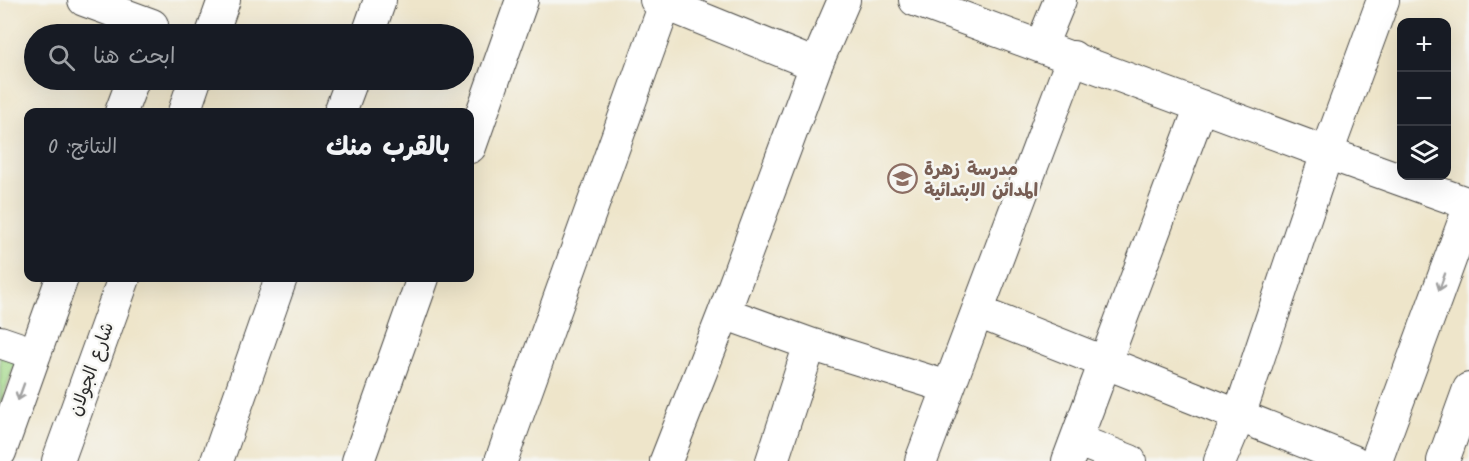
<!DOCTYPE html>
<html lang="ar">
<meta charset="utf-8">
<style>
body{margin:0;font-family:Kalam,"Playpen Sans Arabic",sans-serif;background:#242831;color:#f1f3f6;direction:rtl}
.controls{position:absolute;right:18px;top:18px;display:grid;overflow:hidden;border-radius:12px;box-shadow:0 6px 24px #0002}
.controls button{width:54px;height:54px;display:grid;place-items:center;padding:0;border:0;border-bottom:2px solid #363941;background:#171b24;color:#f1f3f6;font:30px sans-serif}
.list{margin:0;padding:0;list-style:none}
h2{display:flex;justify-content:space-between;align-items:center;height:78px;margin:0;padding:0 24px;font-size:26px}
h2 small{font-size:20px;font-weight:400;color:#9ea1a6}
.icon{flex:none;width:33px;height:33px;fill:none;stroke:currentColor;stroke-width:2;stroke-linecap:round;stroke-linejoin:round}
.map{position:relative;flex:none;width:1469px;height:461px;overflow:hidden;direction:ltr}
.search{position:absolute;background:#171b24;box-shadow:0 6px 24px #0002;left:24px;top:24px;width:450px;height:66px;display:flex;align-items:center;gap:15px;box-sizing:border-box;padding:0 21px;border-radius:33px;color:#9ea1a6;font-size:22px}
.panel{position:absolute;background:#171b24;box-shadow:0 6px 24px #0002;left:24px;top:108px;width:450px;height:174px;border-radius:12px;direction:rtl}
.map>svg:first-child{display:block}
</style>
<div class="map">
<svg width="1469" height="461" viewBox="0 0 1469 461">
<rect width="100%" height="100%" fill="#f6f6f2"/>
<filter id="ink" filterUnits="userSpaceOnUse"><feTurbulence type="fractalNoise" baseFrequency=".0167" numOctaves="2"/><feDisplacementMap in="SourceGraphic" scale="12" xChannelSelector="R" yChannelSelector="G"/><feConvolveMatrix kernelMatrix="1 2 1 2 8 2 1 2 1" color-interpolation-filters="sRGB"/></filter>
<filter id="wash" filterUnits="userSpaceOnUse"><feTurbulence type="fractalNoise" baseFrequency=".008" numOctaves="4" result="noise"/><feDisplacementMap in="SourceGraphic" scale="24" xChannelSelector="R" yChannelSelector="G"/><feGaussianBlur stdDeviation="1.35" result="paint"/><feColorMatrix in="noise" values="0 0 0 0 0 0 0 0 0 0 0 0 0 0 0 0 0 1.4 0 .05"/><feComposite in="paint" operator="in"/></filter>
<g filter="url(#wash)">
<rect width="100%" height="100%" fill="#eee5ca"/>
<path fill="#a3d989" stroke="#67825a" stroke-width="1.5" d="M 0,346 L 19,353 L 0,406 Z"/>
</g>
<g filter="url(#ink)">
<g fill="none" stroke-linecap="round" stroke-linejoin="round">
<defs>
<path id="minor" d="M 84,0 L 152,25
M 656,0 L 816,65
M 915,0 L 1327,153 L 1469,204
M 212,34 L 224,0
M 368,34 L 380,0
M 1041,46 L 1060,0
M 121,112 L 133,80
M 184,112 L 195,80
M 340,112 L 352,80
M 470,147 L 522,0
M 978,312 L 1353,461
M 724,313 L 810,344 L 948,387
M 0,342 L 35,354
M 1076,440 L 1130,461
M 0,452 L 62,278
M 58,461 L 124,278
M 217,461 L 281,278
M 358,461 L 423,278
M 501,461 L 665,4
M 666,461 L 724,313 L 816,65 L 844,0
M 772,461 L 810,344
M 921,461 L 1073,57
M 1068,461 L 1201,106
M 1220,461 L 1239,416 L 1327,153 L 1383,0
M 1376,461 L 1469,208
M 1443,461 L 1469,389"/>
</defs>
<use href="#minor" stroke="#484743" stroke-width="34"/>
<use href="#minor" stroke="#fff" stroke-width="32"/>
</g>
<defs><path id="oneway-shaft" d="M-6 0H5M1.5-3L5.5 0L1.5 3" fill="none" stroke-width="1.6" stroke-linecap="round" stroke-linejoin="round" transform="scale(1.5)"/></defs>
<g stroke="#a0a0a0">
<use href="#oneway-shaft" transform="translate(1442 282) rotate(110)"/>
<use href="#oneway-shaft" transform="translate(21 392) rotate(110)"/>
</g>
</g>
<defs>
<symbol id="school-ring" viewBox="-11 -11 22 22"><circle r="9.5" fill="#f6f6f2" stroke="#8d6e63" stroke-width="1.5"/><path d="M0-5L7-2L0 1L-7-2ZM-4 1L0 2.5L4 1V4Q0 6-4 4Z" fill="#8d6e63"/></symbol>
</defs>
<g fill-rule="evenodd">
<use href="#school-ring" x="886" y="162" width="33" height="33"/>
</g>
<g text-anchor="middle" stroke-width="5" stroke-linejoin="round" paint-order="stroke">
<g font-size="18" font-weight="bold" fill="#785e54" stroke="#f6f6f2" text-anchor="start">
<text x="924" y="175">مدرسة زهرة<tspan x="924" dy="21">المدائن الابتدائية</tspan></text>
</g>
<g font-size="18" fill="#2b2b2b" stroke="#f6f6f2">
<text transform="translate(91 369) rotate(-70)" y="6">شارع الجولان</text>
</g>
</g>
</svg>
<div class="controls">
<button>+</button>
<button>−</button>
<button><svg class="icon" aria-label="layers" viewBox="0 0 24 24"><path d="M12 4l9 5-9 5-9-5zM3 14l9 5 9-5"/></svg></button>
</div>
<div class="search"><svg class="icon" aria-label="search" viewBox="0 0 24 24"><circle cx="10" cy="10" r="6"/><path d="M15 15l6 6"/></svg>ابحث هنا</div>
<section class="panel">
<h2>بالقرب منك<small>النتائج: 0</small></h2>
<ul class="list">
</ul>
</section>
</div>
